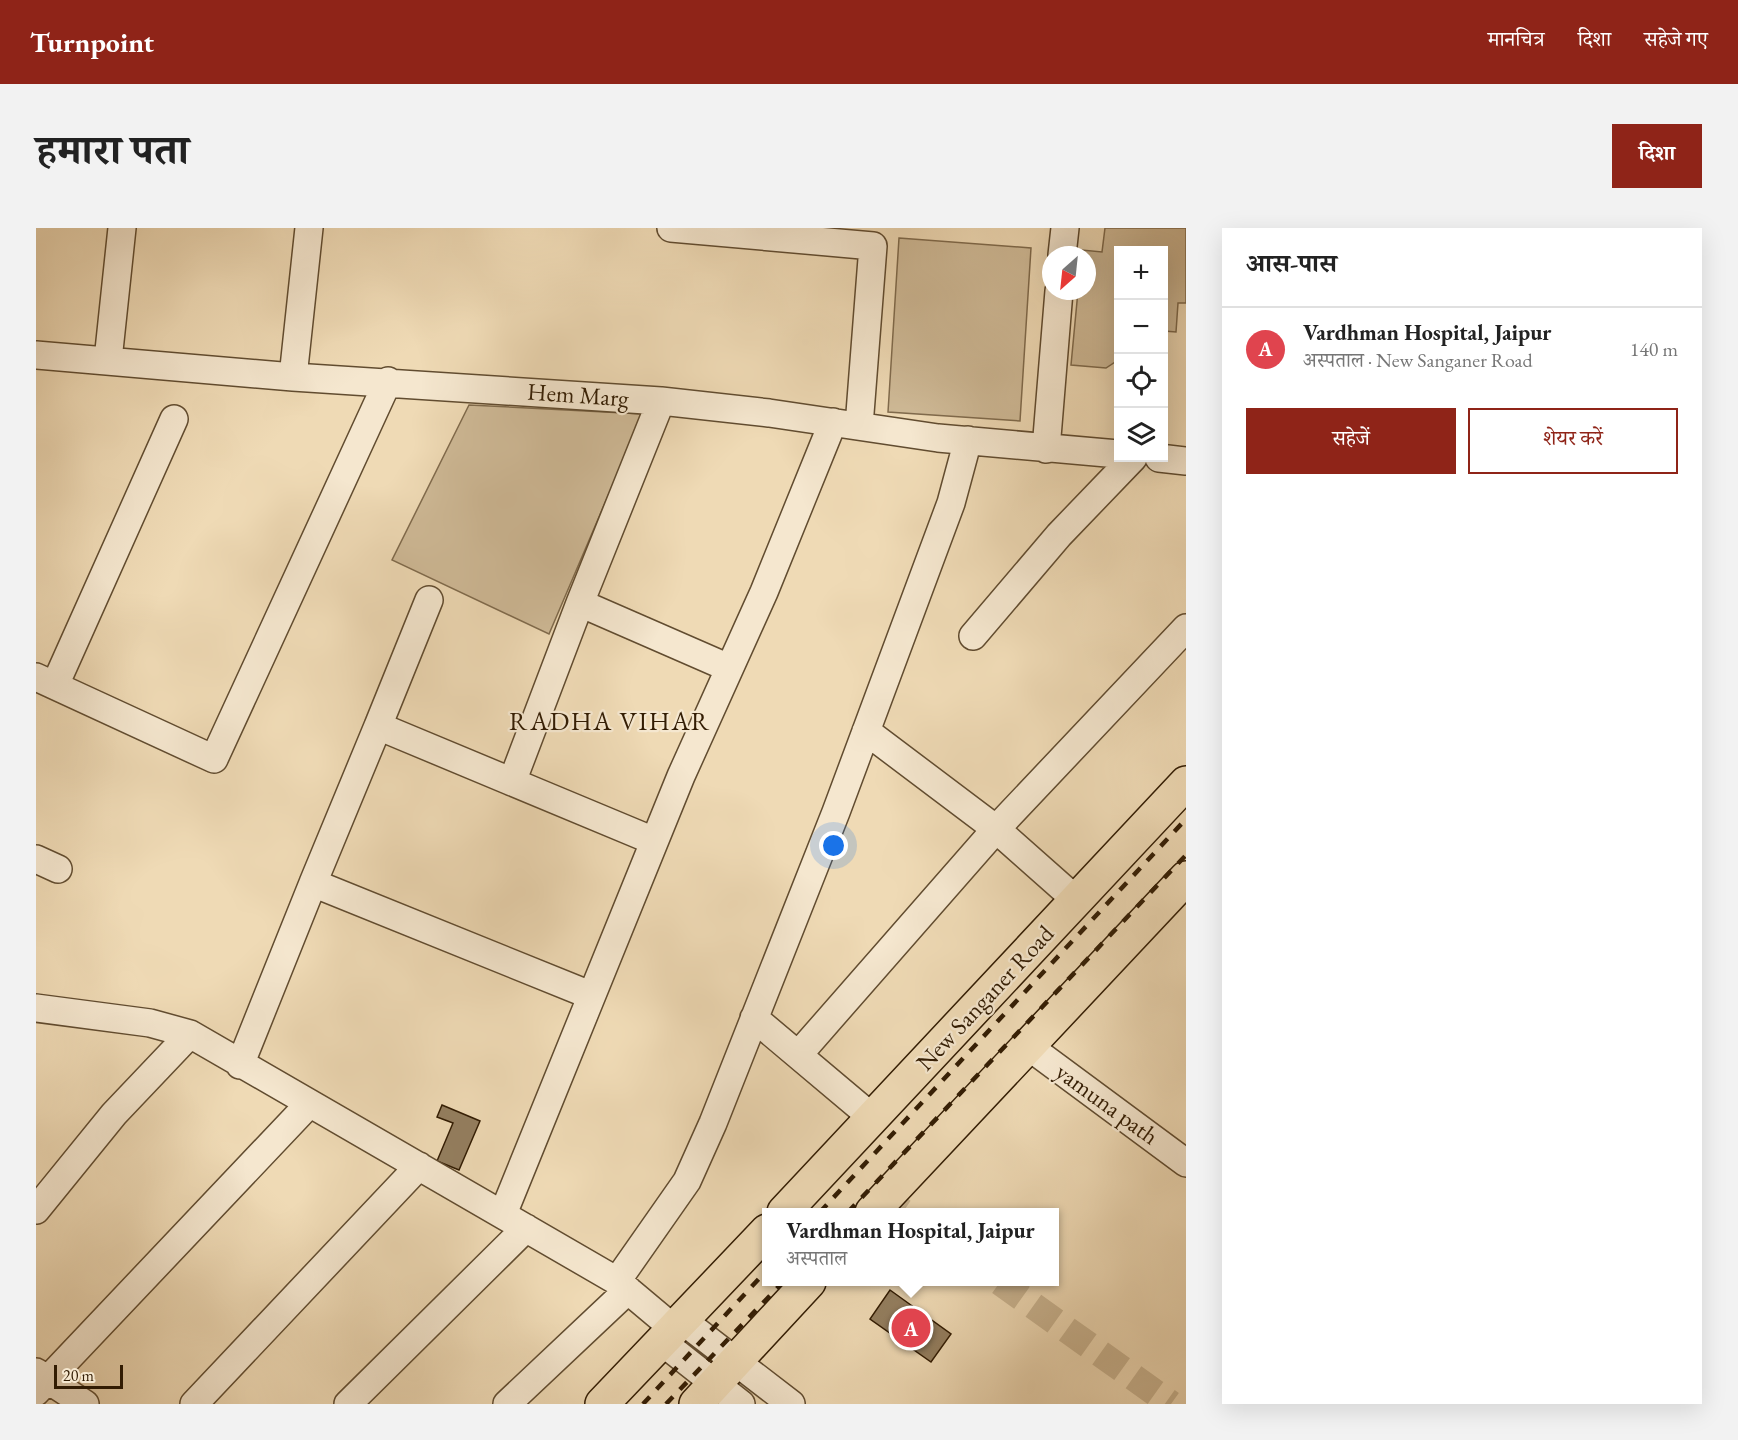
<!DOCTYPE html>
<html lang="hi">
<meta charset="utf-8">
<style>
body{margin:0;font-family:"EB Garamond","Noto Serif Devanagari",serif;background:#f2f2f2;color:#222}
.controls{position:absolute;right:18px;top:18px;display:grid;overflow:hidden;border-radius:0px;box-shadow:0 6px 24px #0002}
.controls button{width:54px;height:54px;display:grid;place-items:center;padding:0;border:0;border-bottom:2px solid #e0e0e0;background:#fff;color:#222;font:30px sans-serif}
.compass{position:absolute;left:1006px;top:18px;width:54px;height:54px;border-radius:50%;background:#fff;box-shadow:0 6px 24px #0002;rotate:207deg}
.scale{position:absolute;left:18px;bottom:15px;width:69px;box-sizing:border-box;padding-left:6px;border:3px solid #321c03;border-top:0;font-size:16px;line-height:21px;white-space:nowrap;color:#321c03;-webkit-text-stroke:4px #f5e7cf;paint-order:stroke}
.you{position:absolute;left:798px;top:618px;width:21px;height:21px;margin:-15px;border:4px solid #fff;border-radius:50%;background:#1a73e8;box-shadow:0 0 0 9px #1a73e833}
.badge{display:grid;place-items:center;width:39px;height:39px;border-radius:50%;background:#8f2418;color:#fff;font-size:20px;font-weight:700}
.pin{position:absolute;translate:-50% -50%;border:3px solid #fff;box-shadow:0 2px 6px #0006}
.popup{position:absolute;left:726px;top:980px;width:297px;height:78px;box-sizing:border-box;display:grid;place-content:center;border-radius:0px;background:#fff;filter:drop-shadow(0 2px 4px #0005);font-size:20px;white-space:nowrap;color:#767676}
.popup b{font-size:22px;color:#222}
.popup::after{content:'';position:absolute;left:50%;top:100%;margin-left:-12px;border:12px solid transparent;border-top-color:#fff}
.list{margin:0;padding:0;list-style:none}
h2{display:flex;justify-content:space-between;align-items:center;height:78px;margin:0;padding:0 24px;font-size:26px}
h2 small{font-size:20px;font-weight:400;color:#767676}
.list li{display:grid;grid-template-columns:39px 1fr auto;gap:18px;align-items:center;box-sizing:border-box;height:84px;padding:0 24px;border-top:2px solid #e0e0e0}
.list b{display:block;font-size:22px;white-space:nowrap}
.list p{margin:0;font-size:20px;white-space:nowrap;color:#767676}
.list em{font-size:20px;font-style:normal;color:#767676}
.actions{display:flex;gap:12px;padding:18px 24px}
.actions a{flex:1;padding:14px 0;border:2px solid #8f2418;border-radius:0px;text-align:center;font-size:21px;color:#8f2418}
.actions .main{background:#8f2418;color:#fff}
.icon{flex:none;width:33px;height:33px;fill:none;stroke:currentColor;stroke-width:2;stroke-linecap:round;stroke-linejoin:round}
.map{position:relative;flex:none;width:1150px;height:1176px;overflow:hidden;border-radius:0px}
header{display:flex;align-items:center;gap:36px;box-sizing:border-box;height:84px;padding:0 30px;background:#8f2418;color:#fff}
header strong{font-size:28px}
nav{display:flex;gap:33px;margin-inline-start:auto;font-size:21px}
.intro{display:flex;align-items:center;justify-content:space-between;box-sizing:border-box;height:144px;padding:0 36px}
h1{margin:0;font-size:42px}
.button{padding:15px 27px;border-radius:0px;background:#8f2418;color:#fff;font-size:21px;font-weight:700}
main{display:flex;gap:36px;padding:0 36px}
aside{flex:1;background:#fff;border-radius:0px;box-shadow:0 6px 24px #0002}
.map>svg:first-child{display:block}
</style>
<header>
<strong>Turnpoint</strong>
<nav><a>मानचित्र</a><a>दिशा</a><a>सहेजे गए</a></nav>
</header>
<div class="intro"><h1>हमारा पता</h1><a class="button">दिशा</a></div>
<main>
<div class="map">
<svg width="1150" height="1176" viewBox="0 0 1150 1176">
<rect width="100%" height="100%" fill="#efdab5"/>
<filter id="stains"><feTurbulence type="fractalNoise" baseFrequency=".00333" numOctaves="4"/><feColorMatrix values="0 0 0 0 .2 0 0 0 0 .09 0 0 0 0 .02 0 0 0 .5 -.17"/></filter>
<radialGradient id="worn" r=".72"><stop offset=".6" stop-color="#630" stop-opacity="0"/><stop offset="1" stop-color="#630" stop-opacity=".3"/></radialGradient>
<path fill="#cfba97" stroke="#806b4d" stroke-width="1.5" d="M 1069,0 L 1150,0 L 1150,75 L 1142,75 L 1140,104 L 1128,103 L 1128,22 L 1082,22 L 1082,132 L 1070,140 L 1035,137 L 1042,63 L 1051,63 L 1051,27 L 1046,27 L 1046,22 L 1066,24 Z
M 863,10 L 995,20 L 984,193 L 852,184 Z
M 433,177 L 607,186 L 513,406 L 356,332 Z"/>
<path fill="#947f60" stroke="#321c03" stroke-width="1.5" d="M 406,877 L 444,893 L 423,942 L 401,933 L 417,895 L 401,889 Z
M 854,1062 L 915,1106 L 895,1134 L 834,1091 Z"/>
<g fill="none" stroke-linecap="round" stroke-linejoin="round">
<path stroke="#c9b491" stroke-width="27" stroke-dasharray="27 14" stroke-linecap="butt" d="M 848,971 L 867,984
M 964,1054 L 1135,1176"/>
<defs>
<path id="minor" d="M 635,0 L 837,18 L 823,198
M 1026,27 L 1029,0
M 0,127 L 257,149 L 625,173 L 733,185 L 902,210 L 1082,226
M 72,132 L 86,0
M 257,149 L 273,0
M 1010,221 L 1023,63
M 1123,230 L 1150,233
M 544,375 L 625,173
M 937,408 L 1023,307 L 1097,230
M 0,449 L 178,531 L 352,153
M 19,457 L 138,191
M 342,498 L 393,372
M 830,503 L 960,601 L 1039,671
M 476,554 L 544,375 L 693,440
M 0,631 L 22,641
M 277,655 L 342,498 L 618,613
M 0,780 L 114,795 L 154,806 L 581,1053 L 637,1100
M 718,790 L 838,891
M 992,818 L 1150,935
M 762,827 L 960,601 L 1150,400
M 204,837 L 277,655 L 554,767
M 0,982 L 78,886 L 154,806
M 467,986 L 645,548 L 728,364 L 797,194
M 581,1053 L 651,953 L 677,895 L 800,584 L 915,275 L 932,212
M 646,1092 L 755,1176
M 625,1113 L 705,1176
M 0,1144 L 49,1176
M 0,1164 L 273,876
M 158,1176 L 383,938
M 312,1176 L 490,1000
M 471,1176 L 592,1062"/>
<path id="major" d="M 748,984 L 1150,555
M 836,984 L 1150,650
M 566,1176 L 731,1003
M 660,1176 L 773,1054"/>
</defs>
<use href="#minor" stroke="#614c30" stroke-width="30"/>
<use href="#major" stroke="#321c03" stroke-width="36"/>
<use href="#minor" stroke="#f5e7cf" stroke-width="27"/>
<use href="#major" stroke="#efdab5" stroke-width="33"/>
<path stroke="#321c03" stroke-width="4.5" stroke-dasharray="10 10" stroke-linecap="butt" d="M 784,984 L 1150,591
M 812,984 L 1150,627
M 607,1176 L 731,1042
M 630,1176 L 747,1054"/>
</g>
<g text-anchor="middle" stroke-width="4.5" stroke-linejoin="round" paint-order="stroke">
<g font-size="24" fill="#321c03" stroke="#f5e7cf">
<text transform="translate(542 167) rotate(4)" y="8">Hem Marg</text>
<text transform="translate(949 770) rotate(-47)" y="8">New Sanganer Road</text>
<text transform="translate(1071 876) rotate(36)" y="8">yamuna path</text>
</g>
<g font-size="26" letter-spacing="1.5" fill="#321c03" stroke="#f5e7cf">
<text x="574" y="502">RADHA VIHAR</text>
</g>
</g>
<rect width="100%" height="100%" filter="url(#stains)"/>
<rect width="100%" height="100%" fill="url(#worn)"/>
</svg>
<div class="controls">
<button>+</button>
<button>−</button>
<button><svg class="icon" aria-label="locate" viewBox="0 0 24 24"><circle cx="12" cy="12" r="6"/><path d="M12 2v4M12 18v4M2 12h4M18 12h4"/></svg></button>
<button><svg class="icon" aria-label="layers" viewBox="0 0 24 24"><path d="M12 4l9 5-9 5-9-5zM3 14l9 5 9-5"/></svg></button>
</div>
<svg class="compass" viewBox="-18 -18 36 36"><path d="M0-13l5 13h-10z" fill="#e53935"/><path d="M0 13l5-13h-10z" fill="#767676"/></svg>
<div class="scale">20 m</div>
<div class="you"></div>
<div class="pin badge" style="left:875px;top:1100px;background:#e0444e">A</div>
<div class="popup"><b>Vardhman Hospital, Jaipur</b>अस्पताल</div>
</div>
<aside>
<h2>आस-पास<small></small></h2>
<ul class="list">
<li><span class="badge" style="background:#e0444e">A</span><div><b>Vardhman Hospital, Jaipur</b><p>अस्पताल · New Sanganer Road</p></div><em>140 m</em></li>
</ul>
<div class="actions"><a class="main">सहेजें</a><a>शेयर करें</a></div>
</aside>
</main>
